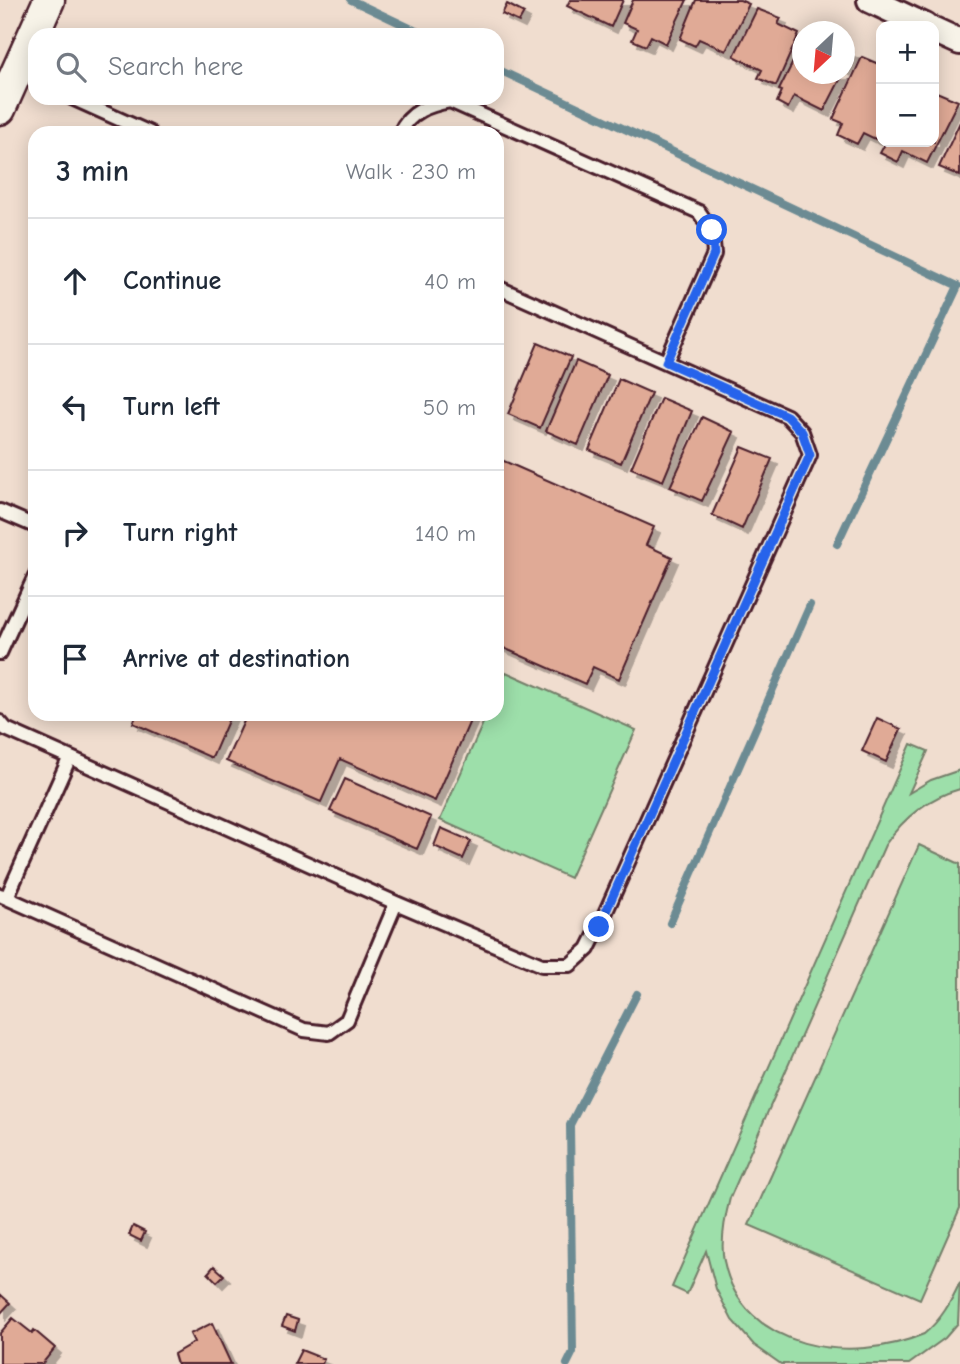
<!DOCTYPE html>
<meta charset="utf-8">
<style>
body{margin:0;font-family:"Comic Neue",sans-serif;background:#f2f2f3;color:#1f2937}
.controls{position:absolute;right:21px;top:21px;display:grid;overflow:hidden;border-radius:14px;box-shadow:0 4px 18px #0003}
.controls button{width:63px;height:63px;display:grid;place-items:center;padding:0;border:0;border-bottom:2px solid #e0e1e3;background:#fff;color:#1f2937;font:35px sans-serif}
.compass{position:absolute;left:792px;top:21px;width:63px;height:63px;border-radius:50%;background:#fff;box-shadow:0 4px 18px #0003;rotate:206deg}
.stop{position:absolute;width:21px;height:21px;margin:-16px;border:5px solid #2563eb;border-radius:50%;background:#fff}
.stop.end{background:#2563eb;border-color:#fff;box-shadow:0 2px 7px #0008}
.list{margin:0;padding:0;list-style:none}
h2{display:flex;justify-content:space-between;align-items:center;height:91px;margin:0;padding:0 28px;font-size:30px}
h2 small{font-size:23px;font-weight:400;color:#747a83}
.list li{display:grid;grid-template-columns:46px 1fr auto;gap:21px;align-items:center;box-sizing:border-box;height:126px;padding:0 28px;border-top:2px solid #e0e1e3}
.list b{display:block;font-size:26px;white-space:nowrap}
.list em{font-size:23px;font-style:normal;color:#747a83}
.icon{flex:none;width:38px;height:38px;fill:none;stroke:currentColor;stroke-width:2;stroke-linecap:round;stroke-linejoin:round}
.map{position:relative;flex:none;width:960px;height:1364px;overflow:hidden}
.search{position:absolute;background:#fff;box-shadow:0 4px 18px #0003;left:28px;top:28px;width:476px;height:77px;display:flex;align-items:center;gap:18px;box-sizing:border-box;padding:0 24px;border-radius:21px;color:#747a83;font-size:26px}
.panel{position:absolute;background:#fff;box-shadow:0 4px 18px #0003;left:28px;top:126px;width:476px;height:595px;border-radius:21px}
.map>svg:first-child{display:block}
</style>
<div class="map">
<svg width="960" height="1364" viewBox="0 0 960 1364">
<defs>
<filter id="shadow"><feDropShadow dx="6" dy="6" stdDeviation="0" flood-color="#0004"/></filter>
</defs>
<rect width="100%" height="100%" fill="#f0ddcf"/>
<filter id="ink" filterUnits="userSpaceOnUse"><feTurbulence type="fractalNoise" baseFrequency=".0143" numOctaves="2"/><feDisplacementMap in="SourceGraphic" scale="14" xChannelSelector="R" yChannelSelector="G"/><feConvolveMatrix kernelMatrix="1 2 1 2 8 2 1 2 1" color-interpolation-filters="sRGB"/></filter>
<g filter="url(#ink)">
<path fill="#9ddfaa" stroke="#747f6a" stroke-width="2" d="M 506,672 L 636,730 L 570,878 L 440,820 L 487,714 L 497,714 L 497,693 Z
M 911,744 L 928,751 L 909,793 L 931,780 L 960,770 L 960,789 C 927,798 904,817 885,845 L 730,1198 C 725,1217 720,1241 724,1261 C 742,1352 852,1364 924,1334 C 941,1320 951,1302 960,1282 L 958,1323 L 945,1338 L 909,1364 L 781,1364 L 754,1345 L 732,1320 L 716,1289 L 706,1251 L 687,1294 L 672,1287 Z
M 919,845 L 960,864 L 960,1208 L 920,1299 L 749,1225 Z"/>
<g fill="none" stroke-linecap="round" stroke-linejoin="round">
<path stroke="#6c8b93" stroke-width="8" d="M 351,0 L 425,35
M 497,69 L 958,286 L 837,544
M 670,923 L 810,605
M 567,1364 L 573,1352 L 570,1125 L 637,994"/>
</g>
<path fill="#e0aa96" stroke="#4a1f2b" stroke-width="2" filter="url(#shadow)" d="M 570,0 L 623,0 L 611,27 L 567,6 Z
M 633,0 L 687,0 L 666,44 L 651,36 L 646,46 L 632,40 L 637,29 L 623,23 Z
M 696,0 L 740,0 L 749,4 L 726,51 L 699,39 L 695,46 L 680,39 Z
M 507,4 L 524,13 L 519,22 L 502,14 Z
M 757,9 L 781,18 L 778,24 L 799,34 L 776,86 L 758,78 L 762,70 L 734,56 Z
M 802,48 L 802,74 L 843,74 L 824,111 L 794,96 L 788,108 L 777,102 L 782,91 L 779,90 L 799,50 Z
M 844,49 L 853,53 L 844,70 Z
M 862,57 L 881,65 L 881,126 L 875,139 L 863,133 L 857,144 L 838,135 L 843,123 L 833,119 Z
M 934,91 L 958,101 L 927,163 L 903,151 L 898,162 L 880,153 L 886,142 L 934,142 Z
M 960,122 L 960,176 L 939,167 Z
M 538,343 L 571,357 L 540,428 L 508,414 Z
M 576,361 L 608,375 L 578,445 L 546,431 Z
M 619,379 L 651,393 L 621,463 L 589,450 Z
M 661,398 L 692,411 L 663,481 L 631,468 Z
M 702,417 L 734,432 L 702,501 L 670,487 Z
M 742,447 L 772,459 L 742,529 L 712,515 Z
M 497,458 L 654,527 L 646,545 L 672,557 L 619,679 L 593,667 L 585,684 L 497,645 Z
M 137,714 L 231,714 L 212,758 L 133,723 Z
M 234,714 L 473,714 L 435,801 L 340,759 L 321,802 L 226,761 L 245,719 Z
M 877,718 L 901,729 L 886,762 L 862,751 Z
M 345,779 L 431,817 L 417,849 L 330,811 Z
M 441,828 L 471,841 L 463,859 L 434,846 Z
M 133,1226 L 145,1232 L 141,1241 L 129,1235 Z
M 214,1266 L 224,1275 L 217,1282 L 208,1273 Z
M 0,1294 L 10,1303 L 0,1314 Z
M 286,1316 L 298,1320 L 295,1331 L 282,1326 Z
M 13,1318 L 32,1333 L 34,1330 L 55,1348 L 42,1364 L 0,1364 L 0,1333 Z
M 212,1323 L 231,1364 L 177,1364 L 174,1354 L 194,1342 L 190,1334 Z
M 301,1350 L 324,1359 L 322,1364 L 294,1364 Z"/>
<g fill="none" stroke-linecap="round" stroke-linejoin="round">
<defs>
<path id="service" d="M 72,98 L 150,133
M 400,133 C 410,111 429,105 450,101 L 699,212 L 712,231 L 714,254 L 666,362
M 0,511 L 35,526
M 0,653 L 35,576
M 0,722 L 6,729 L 396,903 L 542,965 L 570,965 L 588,949 L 599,927 L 810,455 L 802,432 L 787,416 L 497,287
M 0,895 L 304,1030 L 329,1033 L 347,1020 L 396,903
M 7,897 L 69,759"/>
<path id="minor" d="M 870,0 L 925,26
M 934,30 L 960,42"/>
<path id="tertiary" d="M 0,109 L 49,0"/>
</defs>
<use href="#service" stroke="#4a1f2b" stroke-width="18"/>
<use href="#minor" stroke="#4a1f2b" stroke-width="30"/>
<use href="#tertiary" stroke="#4a1f2b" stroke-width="35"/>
<use href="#service" stroke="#f7f3e8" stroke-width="12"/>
<use href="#minor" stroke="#f7f3e8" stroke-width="24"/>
<use href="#tertiary" stroke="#f7f3e8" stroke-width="30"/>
</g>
</g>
<g fill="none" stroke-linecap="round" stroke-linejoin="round" filter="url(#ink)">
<path stroke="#2563eb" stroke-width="9" d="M 599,927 L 810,455 L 802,432 L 787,416 L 666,362 L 714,254 L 712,230"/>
</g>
</svg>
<div class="controls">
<button>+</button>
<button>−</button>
</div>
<svg class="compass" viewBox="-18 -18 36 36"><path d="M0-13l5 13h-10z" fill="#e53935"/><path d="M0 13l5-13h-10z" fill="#747a83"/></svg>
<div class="stop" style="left:712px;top:230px"></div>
<div class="stop end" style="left:599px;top:927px"></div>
<div class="search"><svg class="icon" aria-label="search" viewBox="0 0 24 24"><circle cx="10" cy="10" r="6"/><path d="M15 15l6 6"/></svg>Search here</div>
<section class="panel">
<h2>3 min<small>Walk · 230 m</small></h2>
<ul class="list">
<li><svg class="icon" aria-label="ahead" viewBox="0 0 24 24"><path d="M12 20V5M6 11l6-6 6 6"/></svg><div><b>Continue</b></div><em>40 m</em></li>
<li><svg class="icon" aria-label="left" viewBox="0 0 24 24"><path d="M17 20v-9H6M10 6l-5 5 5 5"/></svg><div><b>Turn left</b></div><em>50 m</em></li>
<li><svg class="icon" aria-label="right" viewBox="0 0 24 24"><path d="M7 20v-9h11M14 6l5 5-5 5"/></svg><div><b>Turn right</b></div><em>140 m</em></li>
<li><svg class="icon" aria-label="arrive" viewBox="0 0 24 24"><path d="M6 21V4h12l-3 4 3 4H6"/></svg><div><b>Arrive at destination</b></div></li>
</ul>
</section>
</div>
